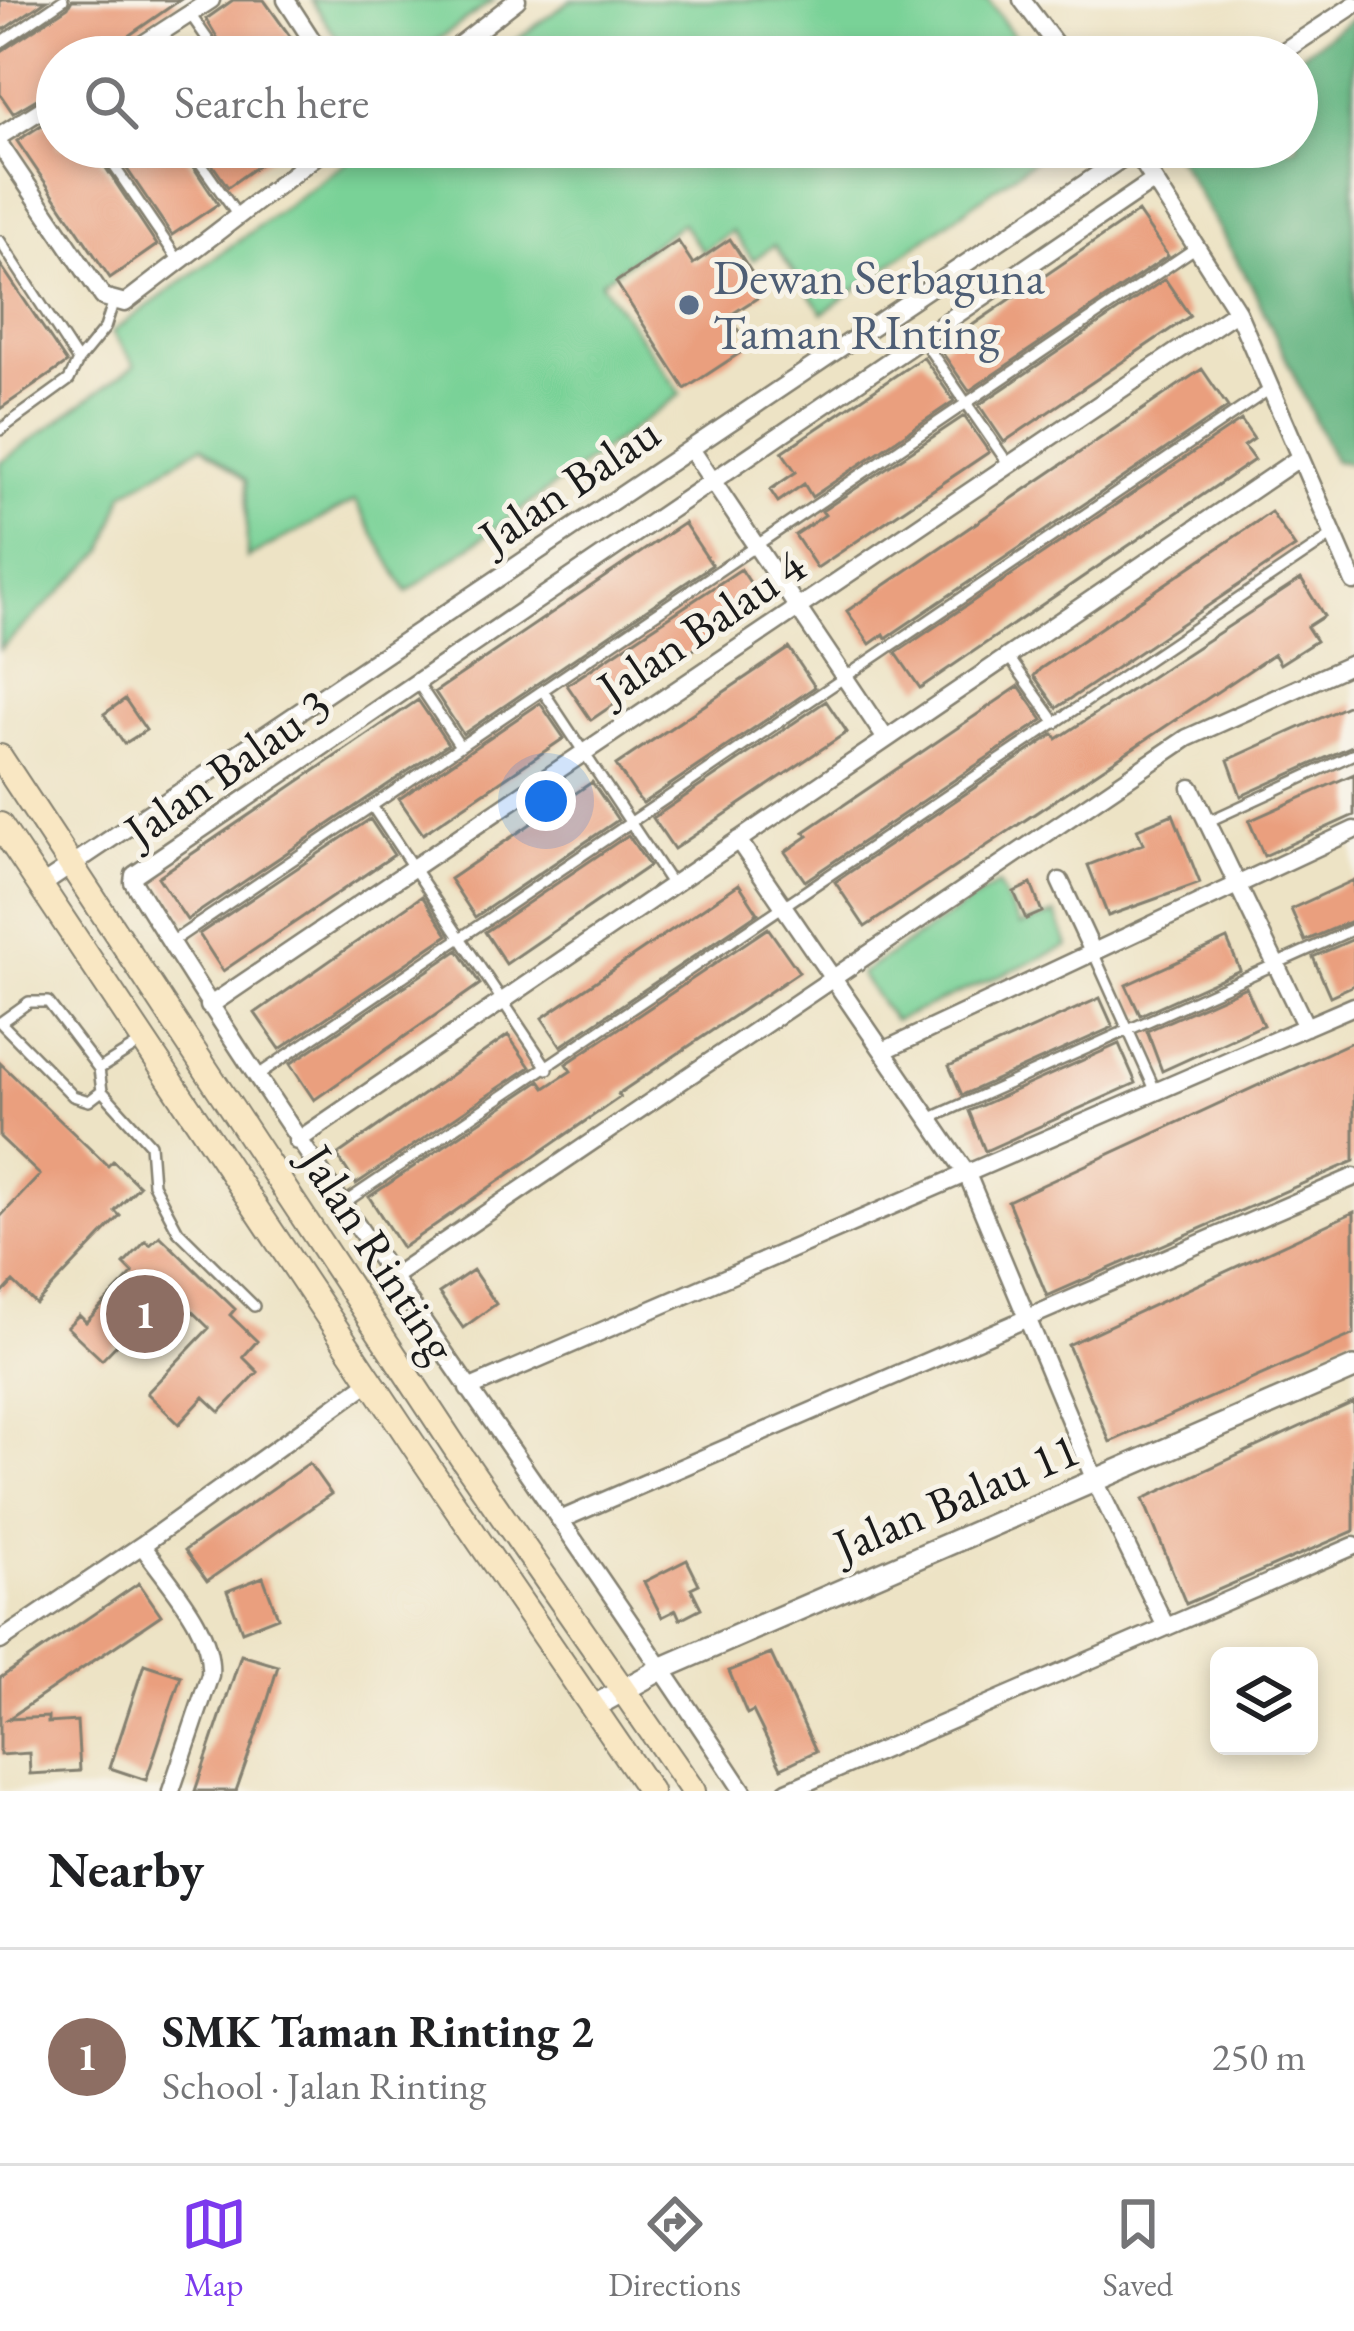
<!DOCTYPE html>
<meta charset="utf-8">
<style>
body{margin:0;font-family:"EB Garamond",serif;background:#f2f2f2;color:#202124}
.controls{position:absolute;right:36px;bottom:36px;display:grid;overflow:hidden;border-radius:18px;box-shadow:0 6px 18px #0003}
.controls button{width:108px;height:108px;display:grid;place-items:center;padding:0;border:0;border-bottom:3px solid #e0e0e0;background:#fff;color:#202124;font:60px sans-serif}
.you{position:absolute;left:546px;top:801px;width:42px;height:42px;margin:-30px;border:9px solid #fff;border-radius:50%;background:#1a73e8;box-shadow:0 0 0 18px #1a73e833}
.badge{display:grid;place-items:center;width:78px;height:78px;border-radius:50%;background:#7c3aed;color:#fff;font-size:39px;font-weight:700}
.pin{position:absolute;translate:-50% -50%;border:6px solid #fff;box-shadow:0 3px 12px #0006}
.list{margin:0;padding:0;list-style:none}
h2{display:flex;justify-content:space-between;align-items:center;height:156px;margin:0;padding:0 48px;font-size:51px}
h2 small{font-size:39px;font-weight:400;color:#757577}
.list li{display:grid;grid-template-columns:78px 1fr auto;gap:36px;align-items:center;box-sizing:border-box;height:216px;padding:0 48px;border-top:3px solid #e0e0e0}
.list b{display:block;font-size:45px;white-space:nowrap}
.list p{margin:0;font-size:39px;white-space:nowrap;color:#757577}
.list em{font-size:39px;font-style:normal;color:#757577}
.icon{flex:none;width:66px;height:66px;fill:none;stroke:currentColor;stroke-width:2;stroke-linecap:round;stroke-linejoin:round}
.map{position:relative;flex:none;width:1354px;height:1791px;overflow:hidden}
.search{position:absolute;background:#fff;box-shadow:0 6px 18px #0003;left:36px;right:36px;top:36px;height:132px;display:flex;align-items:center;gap:30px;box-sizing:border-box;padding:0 42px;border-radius:66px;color:#757577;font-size:45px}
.sheet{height:372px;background:#fff}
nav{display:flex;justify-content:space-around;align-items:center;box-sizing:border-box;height:168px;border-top:3px solid #e0e0e0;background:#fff;font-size:33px;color:#757577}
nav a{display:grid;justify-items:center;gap:6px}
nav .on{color:#7c3aed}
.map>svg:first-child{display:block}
</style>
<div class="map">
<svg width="1354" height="1791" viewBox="0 0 1354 1791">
<rect width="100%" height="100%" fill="#f7f3e8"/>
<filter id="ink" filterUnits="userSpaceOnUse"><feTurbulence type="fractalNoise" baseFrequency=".00833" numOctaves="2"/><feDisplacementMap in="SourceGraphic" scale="24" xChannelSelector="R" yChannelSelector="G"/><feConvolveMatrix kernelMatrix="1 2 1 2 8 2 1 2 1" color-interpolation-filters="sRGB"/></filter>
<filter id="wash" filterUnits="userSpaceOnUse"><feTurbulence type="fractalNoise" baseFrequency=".004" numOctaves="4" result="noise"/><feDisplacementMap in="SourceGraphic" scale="48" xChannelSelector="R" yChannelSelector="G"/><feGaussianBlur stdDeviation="2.7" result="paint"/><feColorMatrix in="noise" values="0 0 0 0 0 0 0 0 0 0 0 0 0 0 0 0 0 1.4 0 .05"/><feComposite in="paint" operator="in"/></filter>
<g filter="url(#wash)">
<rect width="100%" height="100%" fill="#ede3c5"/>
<path fill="#79d297" stroke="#4a775a" stroke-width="3" d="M 311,0 L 494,0 L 413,57 L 350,57 Z
M 571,0 L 988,0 L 1029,57 L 492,57 Z
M 368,147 L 1052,147 L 823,313 L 774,245 L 753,260 L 732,231 L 703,252 L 682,223 L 601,282 L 681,394 L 407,592 L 355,501 L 247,558 L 246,480 L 202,446 L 124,493 L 104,551 L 0,649 L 0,463 L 135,365 L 112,332 Z
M 998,884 L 1020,926 L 1056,914 L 1068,946 L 894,1021 L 860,974 Z"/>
<path fill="#62b480" stroke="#3f684e" stroke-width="3" d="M 1354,17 L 1354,464 L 1334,461 L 1251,284 L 1172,149 L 1297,147 L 1297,57 Z"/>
<g id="blocks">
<path fill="#ea9f7e" d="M 0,0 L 47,0 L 0,32 Z
M 72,0 L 180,0 L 98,57 L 57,57 L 57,87 L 13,113 L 0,94 L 0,52 L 68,7 Z
M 233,0 L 264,0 L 305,57 L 229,57 L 206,19 Z
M 57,115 L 57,147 L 92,147 L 157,245 L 110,278 L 17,141 Z
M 112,147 L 180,147 L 218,204 L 172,235 Z
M 200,147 L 275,147 L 277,152 L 228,187 Z
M 1138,212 L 1168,256 L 969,391 L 939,348 Z
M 730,239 L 765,293 L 729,316 L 749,347 L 685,389 L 616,282 L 678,241 L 693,264 Z
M 0,264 L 67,363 L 0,409 Z
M 1165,279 L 1190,316 L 1004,442 L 979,405 Z
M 923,357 L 954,401 L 812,497 L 804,484 L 778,502 L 770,490 L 796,472 L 782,452 Z
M 1202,369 L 1228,407 L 886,638 L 884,634 L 870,644 L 847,611 Z
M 964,416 L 989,452 L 817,568 L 795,535 L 825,515 L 822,511 Z
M 1241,420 L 1254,439 L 1244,446 L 1254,460 L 920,688 L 896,653 Z
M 1271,512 L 1295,547 L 1057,708 L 1034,676 L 1040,669 Z
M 684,523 L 712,565 L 463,734 L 435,692 Z
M 741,569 L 763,602 L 591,720 L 567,685 Z
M 1301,579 L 1324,616 L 1307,627 L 1316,641 L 1280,664 L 1274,654 L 865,927 L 835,882 L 1054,734 L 1057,739 Z
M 789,648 L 815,687 L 643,803 L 639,799 L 616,765 Z
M 1019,686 L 1043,720 L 805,881 L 785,852 L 808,836 L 804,832 Z
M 125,699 L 146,730 L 124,744 L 104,714 Z
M 418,700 L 448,744 L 187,920 L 158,877 Z
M 826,701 L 847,732 L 674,849 L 653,818 Z
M 540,703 L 564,738 L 423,834 L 399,799 Z
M 1354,703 L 1354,745 L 1241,796 L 1228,760 Z
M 1354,774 L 1354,815 L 1264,856 L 1249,821 Z
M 592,782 L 618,820 L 475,917 L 450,879 Z
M 1173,814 L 1200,883 L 1108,916 L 1088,865 L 1143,844 L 1137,829 Z
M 370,819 L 394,855 L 223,971 L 199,934 Z
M 628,835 L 649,866 L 506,964 L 485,932 Z
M 1354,880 L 1354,920 L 1305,941 L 1291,909 Z
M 739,884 L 758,913 L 561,1046 L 542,1018 Z
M 1031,884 L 1042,912 L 1026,919 L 1014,892 Z
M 422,896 L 448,935 L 280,1049 L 255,1013 Z
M 768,928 L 799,972 L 618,1094 L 620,1097 L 402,1248 L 369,1197 L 540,1081 L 545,1088 L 571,1071 L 566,1064 Z
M 1227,939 L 1240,970 L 1140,1015 L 1126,985 Z
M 1354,939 L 1354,985 L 1330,996 L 1313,957 Z
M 458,950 L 480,984 L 314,1100 L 290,1064 Z
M 1246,987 L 1263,1025 L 1162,1071 L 1147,1031 Z
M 1100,998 L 1113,1027 L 962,1095 L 949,1066 Z
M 508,1035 L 530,1067 L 356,1184 L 337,1155 Z
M 1354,1041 L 1354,1161 L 1047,1296 L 1008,1201 Z
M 1119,1044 L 1136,1083 L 985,1151 L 969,1111 Z
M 0,1063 L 108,1166 L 113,1161 L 139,1186 L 115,1211 L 120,1216 L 36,1304 L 13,1282 L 0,1296 L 0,1217 L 40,1175 L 0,1137 Z
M 1354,1212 L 1354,1334 L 1110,1442 L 1068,1345 Z
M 160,1236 L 235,1309 L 230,1315 L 257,1341 L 243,1357 L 258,1372 L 220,1412 L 204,1397 L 179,1424 L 147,1393 L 209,1328 L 170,1290 L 102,1360 L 67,1327 L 79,1315 L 86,1322 L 133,1273 L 124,1264 L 146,1241 L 150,1245 Z
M 473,1270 L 496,1304 L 463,1328 L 439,1293 Z
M 1354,1402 L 1354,1531 L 1186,1604 L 1143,1499 Z
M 309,1463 L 331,1494 L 207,1581 L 185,1550 Z
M 687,1560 L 699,1584 L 691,1588 L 701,1608 L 680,1619 L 676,1610 L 662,1617 L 644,1582 Z
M 263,1577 L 278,1617 L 242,1631 L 227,1591 Z
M 139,1583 L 161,1615 L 8,1719 L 48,1717 L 48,1723 L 77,1721 L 80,1771 L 30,1774 L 29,1753 L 0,1755 L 0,1678 Z
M 771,1654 L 816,1751 L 781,1768 L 753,1711 L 747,1714 L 729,1671 Z
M 241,1655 L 278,1666 L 266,1706 L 236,1791 L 195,1791 Z
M 144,1664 L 181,1676 L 146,1780 L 110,1768 Z"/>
</g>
</g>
<g filter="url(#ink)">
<use href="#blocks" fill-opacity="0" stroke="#848070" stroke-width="3"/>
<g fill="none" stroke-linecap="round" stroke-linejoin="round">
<defs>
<path id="service" d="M 190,14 L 220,57
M 0,43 L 63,0
M 101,147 L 179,261
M 189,147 L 238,216
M 284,147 L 300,169
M 0,241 L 78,361
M 922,339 L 1009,465
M 0,430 L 69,380 L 78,361 L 105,328 L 113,303
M 1008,656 L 1056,723
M 417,682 L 460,746
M 543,691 L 672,885
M 372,806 L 548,1069
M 1207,822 L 1354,754
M 170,943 L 1198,246
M 1093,952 L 1156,1092
M 0,1022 L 73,1096 L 89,1101 L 102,1091 L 99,1069 L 142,1042
M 1,1022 L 29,1002 L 48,1002 L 99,1069
M 255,1077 L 1273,387
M 102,1091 L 150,1144 L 153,1184 L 178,1231 L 254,1306
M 929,1119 L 1354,929
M 341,1205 L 1333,535"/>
<path id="minor" d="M 286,0 L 323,57
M 1022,0 L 1065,57
M 123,57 L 211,0
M 444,57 L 517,0
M 1275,57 L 1354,5
M 0,136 L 57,100
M 0,145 L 103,297 L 125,303 L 328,147
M 1133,147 L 1237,311 L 1354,582
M 691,449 L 886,739
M 1191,788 L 1306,1027
M 738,840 L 967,1174 L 1096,1483 L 1165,1625
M 1060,881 L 1093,952
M 42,885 L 1139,147
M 209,1006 L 1237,311
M 883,1051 L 1354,830
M 297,1141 L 1299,458
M 391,1278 L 1187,738 L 1354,663
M 468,1389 L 1354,1006
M 560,1520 L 1354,1177
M 142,1545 C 168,1583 214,1629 210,1675 L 171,1791
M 0,1641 L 142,1545 L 372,1380
M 743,1791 C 543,1485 324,1193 133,882 L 134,875 L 1153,181
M 787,1791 L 1354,1546"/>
<path id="tertiary" d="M 593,1707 L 663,1668 L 1354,1368"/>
<path id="secondary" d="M 0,757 L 462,1458 L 693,1791
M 0,825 L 421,1456 L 650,1791"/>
</defs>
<use href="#service" stroke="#848070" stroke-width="14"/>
<use href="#minor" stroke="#848070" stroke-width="21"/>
<use href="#tertiary" stroke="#848070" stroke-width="26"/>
<use href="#secondary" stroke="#848070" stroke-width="28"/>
<use href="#service" stroke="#fff" stroke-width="9"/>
<use href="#minor" stroke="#fff" stroke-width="16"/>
<use href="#tertiary" stroke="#fff" stroke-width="21"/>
<use href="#secondary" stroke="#f9e7c3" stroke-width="24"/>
</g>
</g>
<circle fill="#5c6f8a" stroke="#f7f3e8" stroke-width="4.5" cx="689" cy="305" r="12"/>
<g text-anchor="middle" stroke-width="10" stroke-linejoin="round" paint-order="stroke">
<g font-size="48" fill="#4e5e75" stroke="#f7f3e8" text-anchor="start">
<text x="713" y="294">Dewan Serbaguna<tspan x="713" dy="55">Taman RInting</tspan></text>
</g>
<g font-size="48" fill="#1c1c1c" stroke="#f7f3e8">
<text transform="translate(569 484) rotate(-34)" y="17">Jalan Balau</text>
<text transform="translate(701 626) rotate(-34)" y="17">Jalan Balau 4</text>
<text transform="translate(227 767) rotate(-35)" y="17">Jalan Balau 3</text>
<text transform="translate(379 1253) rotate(57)" y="17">Jalan Rinting</text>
<text transform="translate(956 1497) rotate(-23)" y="17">Jalan Balau 11</text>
</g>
</g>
</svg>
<div class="controls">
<button><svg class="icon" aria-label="layers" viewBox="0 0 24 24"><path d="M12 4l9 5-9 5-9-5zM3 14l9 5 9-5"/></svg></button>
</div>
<div class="you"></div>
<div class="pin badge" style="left:145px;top:1314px;background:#8d6e63">1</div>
<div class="search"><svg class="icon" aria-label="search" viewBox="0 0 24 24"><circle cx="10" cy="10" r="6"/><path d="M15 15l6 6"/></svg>Search here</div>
</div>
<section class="sheet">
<h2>Nearby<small></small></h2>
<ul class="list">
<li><span class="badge" style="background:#8d6e63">1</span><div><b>SMK Taman Rinting 2</b><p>School · Jalan Rinting</p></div><em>250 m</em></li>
</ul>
</section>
<nav>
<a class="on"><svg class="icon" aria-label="map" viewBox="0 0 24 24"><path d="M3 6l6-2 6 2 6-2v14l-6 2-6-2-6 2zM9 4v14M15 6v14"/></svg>Map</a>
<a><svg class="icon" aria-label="directions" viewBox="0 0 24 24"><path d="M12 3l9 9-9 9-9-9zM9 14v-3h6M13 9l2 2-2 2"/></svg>Directions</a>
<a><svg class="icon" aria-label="saved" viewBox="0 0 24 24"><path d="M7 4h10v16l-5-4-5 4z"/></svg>Saved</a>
</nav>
